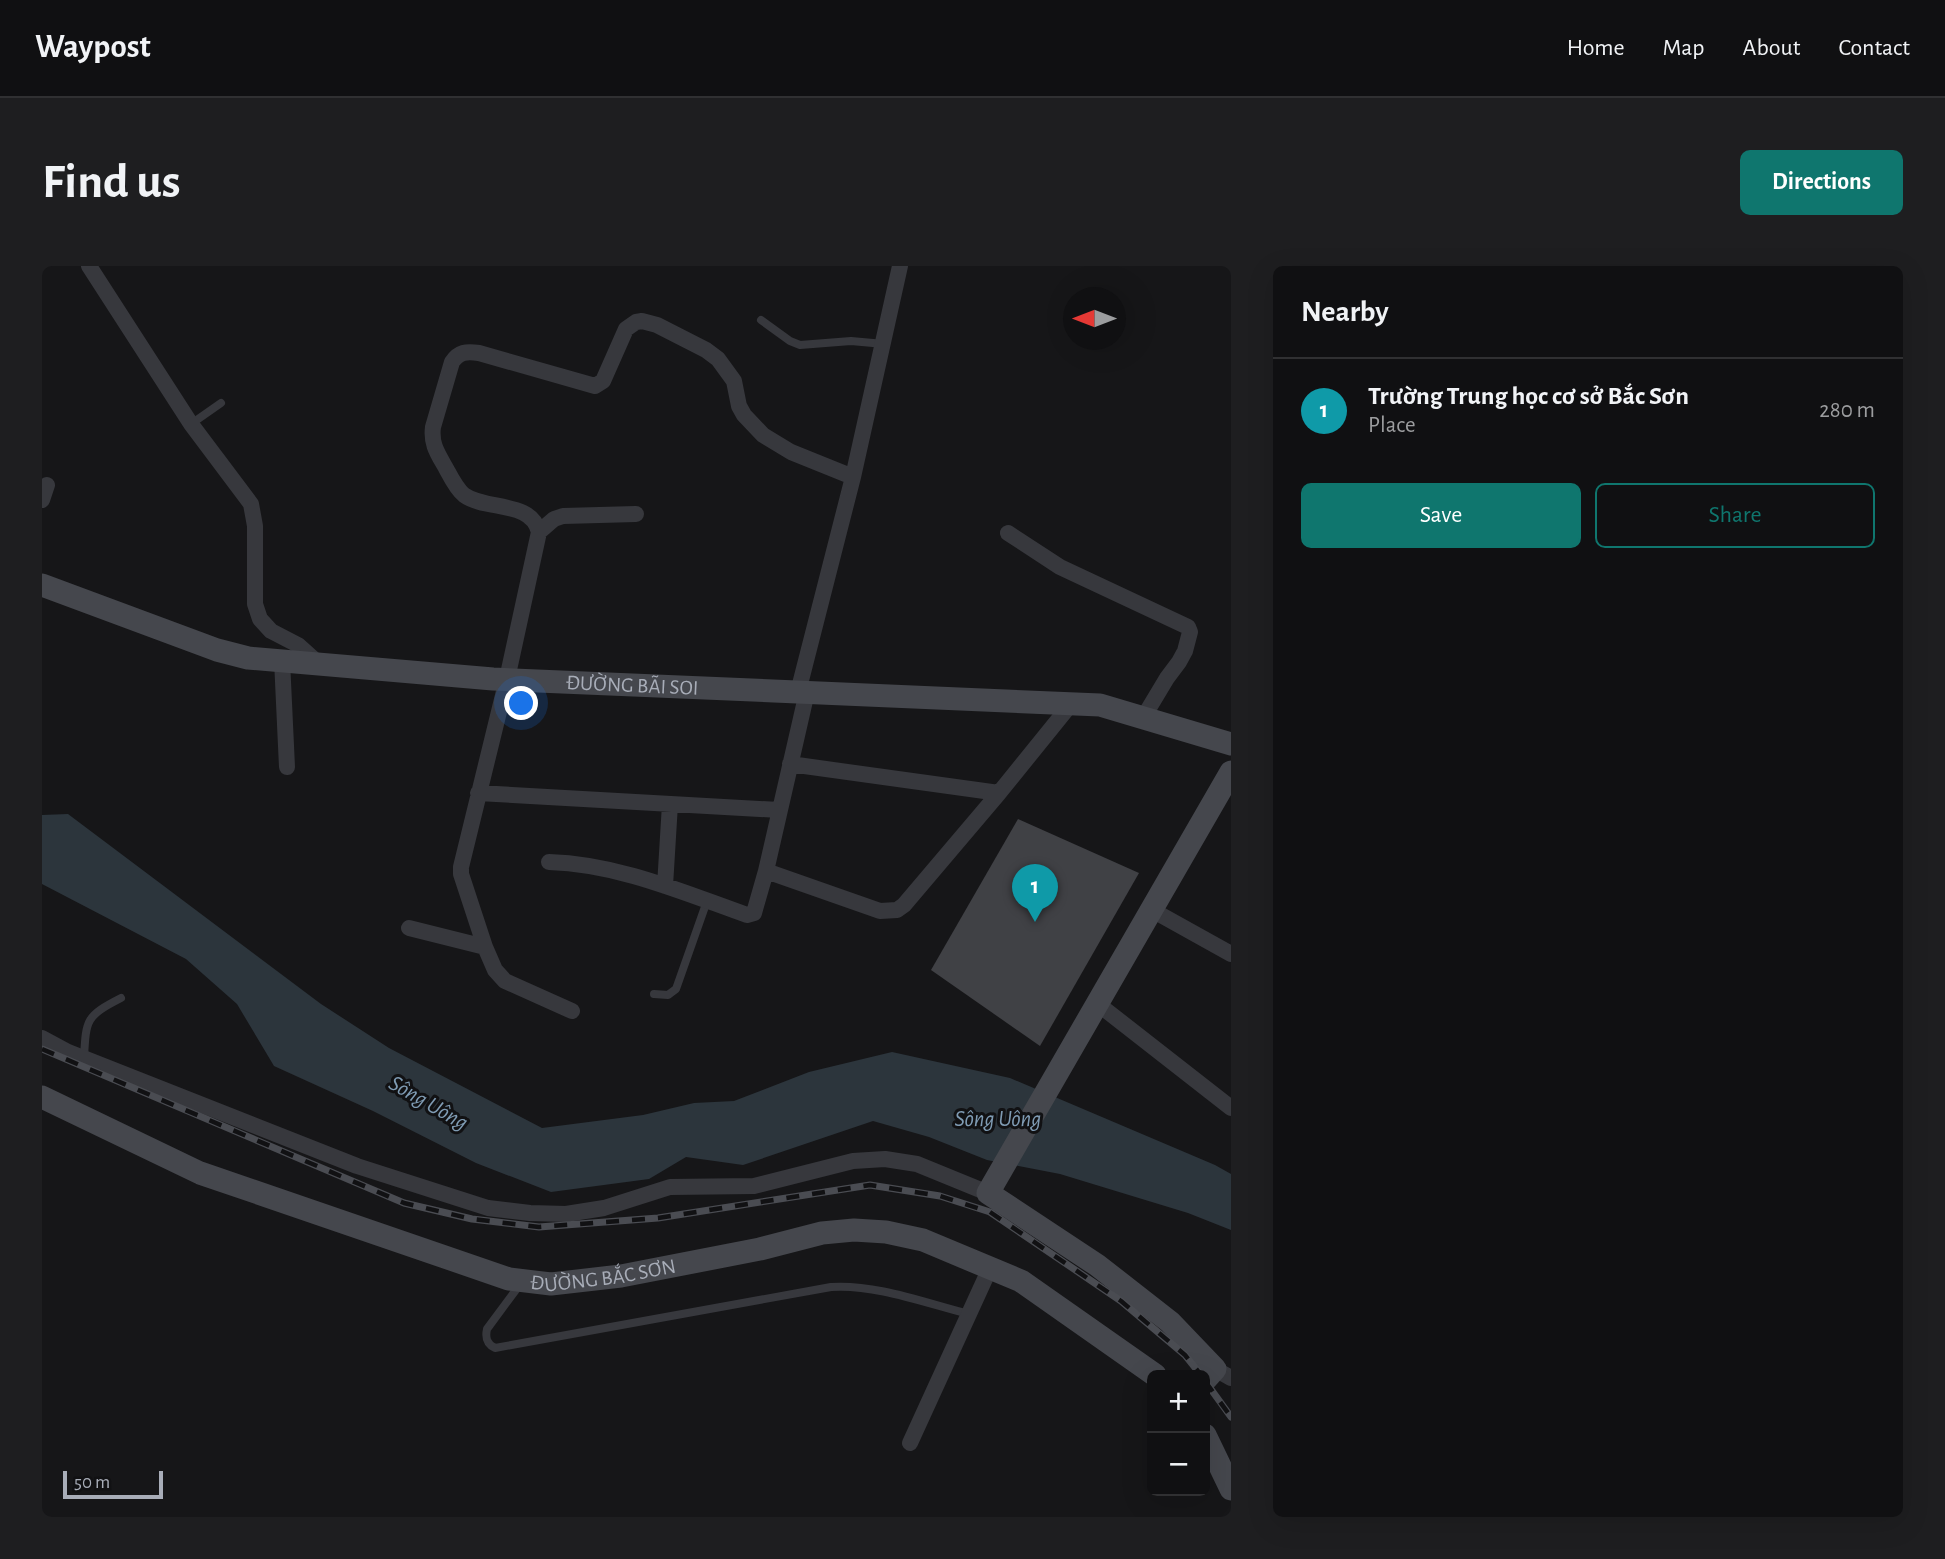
<!DOCTYPE html>
<meta charset="utf-8">
<style>
body{margin:0;font-family:"Alegreya Sans",sans-serif;background:#1e1e20;color:#f1f3f6}
.controls{position:absolute;right:21px;bottom:21px;display:grid;overflow:hidden;border-radius:10px;box-shadow:0 7px 28px #0002}
.controls button{width:63px;height:63px;display:grid;place-items:center;padding:0;border:0;border-bottom:2px solid #303032;background:#101012;color:#f1f3f6;font:35px sans-serif}
.compass{position:absolute;left:1021px;top:21px;width:63px;height:63px;border-radius:50%;background:#101012;box-shadow:0 7px 28px #0002;rotate:270deg}
.scale{position:absolute;left:21px;bottom:18px;width:100px;box-sizing:border-box;padding-left:7px;border:4px solid #a8adb8;border-top:0;font-size:19px;line-height:24px;white-space:nowrap;color:#a8adb8;-webkit-text-stroke:5px #111113;paint-order:stroke}
.you{position:absolute;left:480px;top:438px;width:24px;height:24px;margin:-18px;border:5px solid #fff;border-radius:50%;background:#1a73e8;box-shadow:0 0 0 10px #1a73e833}
.badge{display:grid;place-items:center;width:46px;height:46px;border-radius:50%;background:#0f766e;color:#fff;font-size:23px;font-weight:700}
.pin{position:absolute;translate:-50% -58px;filter:drop-shadow(0 2px 4px #0008)}
.pin::after{content:'';position:absolute;top:37px;width:24px;height:21px;background:inherit;clip-path:polygon(0 0,100% 0,50% 100%)}
.list{margin:0;padding:0;list-style:none}
h2{display:flex;justify-content:space-between;align-items:center;height:91px;margin:0;padding:0 28px;font-size:30px}
h2 small{font-size:23px;font-weight:400;color:#9c9d9f}
.list li{display:grid;grid-template-columns:46px 1fr auto;gap:21px;align-items:center;box-sizing:border-box;height:105px;padding:0 28px;border-top:2px solid #303032}
.list b{display:block;font-size:26px;white-space:nowrap}
.list p{margin:0;font-size:23px;white-space:nowrap;color:#9c9d9f}
.list em{font-size:23px;font-style:normal;color:#9c9d9f}
.actions{display:flex;gap:14px;padding:21px 28px}
.actions a{flex:1;padding:16px 0;border:2px solid #0f766e;border-radius:10px;text-align:center;font-size:24px;color:#0f766e}
.actions .main{background:#0f766e;color:#fff}
.map{position:relative;flex:none;width:1189px;height:1251px;overflow:hidden;border-radius:10px}
header{display:flex;align-items:center;gap:42px;box-sizing:border-box;height:98px;padding:0 35px;background:#101012;border-bottom:2px solid #303032}
header strong{font-size:33px}
nav{display:flex;gap:38px;margin-inline-start:auto;font-size:24px}
.intro{display:flex;align-items:center;justify-content:space-between;box-sizing:border-box;height:168px;padding:0 42px}
h1{margin:0;font-size:49px}
.button{padding:18px 32px;border-radius:10px;background:#0f766e;color:#fff;font-size:24px;font-weight:700}
main{display:flex;gap:42px;padding:0 42px}
aside{flex:1;background:#101012;border-radius:10px;box-shadow:0 7px 28px #0002}
.map>svg:first-child{display:block}
</style>
<header>
<strong>Waypost</strong>
<nav><a>Home</a><a>Map</a><a>About</a><a>Contact</a></nav>
</header>
<div class="intro"><h1>Find us</h1><a class="button">Directions</a></div>
<main>
<div class="map">
<svg width="1189" height="1251" viewBox="0 0 1189 1251">
<rect width="100%" height="100%" fill="#161618"/>
<path fill="#2c353c" d="M 26,548 L 279,738 L 347,782 L 500,862 L 601,849 L 652,837 L 692,835 L 767,806 L 850,786 L 968,812 L 1173,899 L 1189,908 L 1189,964 L 1146,947 L 1018,908 L 945,894 L 887,871 L 831,855 L 701,899 L 644,891 L 607,913 L 509,926 L 434,897 L 331,845 L 232,800 L 195,738 L 144,693 L 0,618 L 0,549 Z"/>
<path fill="#404145" d="M 976,553 L 1097,607 L 998,780 L 889,704 Z"/>
<g fill="none" stroke-linecap="round" stroke-linejoin="round">
<path stroke="#37383d" stroke-width="8" d="M 719,54 L 748,75 L 758,79 L 809,75 L 842,78
M 149,158 L 179,137
M 612,728 L 626,729 L 634,723 L 665,635
M 42,792 C 44,753 44,750 79,732
M 479,1017 L 445,1063 C 443,1072 445,1078 453,1082 L 789,1021 C 834,1018 883,1037 927,1048"/>
<path stroke="#37383d" stroke-width="16" d="M 47,0 L 149,158 L 209,238 L 213,260 L 213,338 L 218,353 L 229,365 L 256,379 L 276,397
M 0,234 L 5,219
M 497,266 L 512,253 L 521,250 L 594,248
M 966,267 L 1018,301 L 1146,361 L 1148,366 L 1143,385 L 1137,396 L 1125,412 L 1101,452
M 240,394 L 245,501
M 756,426 L 811,211 L 858,0
M 748,498 L 957,527
M 436,527 L 737,544
M 507,596 C 576,598 640,626 705,649 L 712,647 L 724,605 L 765,426
M 724,605 L 838,645 L 855,644 L 862,639 L 957,527 L 1029,438
M 623,620 L 628,538
M 1110,644 L 1189,688
M 367,662 L 443,681
M 1056,738 L 1189,842
M 530,745 L 463,715 L 453,704 L 443,681 L 419,608 L 419,601 L 465,413 L 497,266 C 489,234 444,245 422,229 C 413,222 407,207 401,197 C 394,185 389,176 391,161 L 410,96 C 417,86 424,85 437,87 L 553,120 L 561,115 L 584,63 L 594,56 L 600,55 L 615,59 L 664,84 L 676,93 L 692,115 L 697,140 L 702,149 L 721,169 L 749,186 L 811,211
M 0,772 L 26,786 L 315,900 L 446,942 L 488,947 L 524,948 L 562,942 L 628,921 L 712,920 L 811,895 L 843,893 L 875,898 L 946,927
M 1173,1103 L 1189,1112
M 868,1177 L 948,1002"/>
<g stroke="#45474d" stroke-width="23">
<path id="s1" d="M 0,319 L 175,384 L 206,392 L 451,413 L 1058,439 L 1189,478"/>
<path id="s2" d="M 0,831 L 158,907 L 467,1013 L 509,1018 L 579,1010 L 718,983 L 780,967 L 812,964 L 844,966 L 881,974 L 979,1015 L 1113,1109"/>
<path d="M 1163,1114 L 1173,1103 L 1128,1056 L 1055,999 L 946,927 L 1189,506"/>
<path d="M 1163,1169 L 1189,1223"/>
</g>
<defs>
<path id="rail" d="M 0,783 L 362,937 L 430,953 L 497,961 L 616,952 L 828,919 L 898,930 L 948,946 L 1079,1035 L 1143,1089 L 1159,1109
M 1163,1115 L 1189,1151"/>
</defs>
<use href="#rail" stroke="#4a4c52" stroke-width="7"/>
<use href="#rail" stroke="#111113" stroke-width="4.5" stroke-dasharray="13" stroke-linecap="butt"/>
</g>
<g text-anchor="middle" stroke-width="6" stroke-linejoin="round" paint-order="stroke">
<g font-size="21" fill="#a8adb8" stroke="#111113">
<text dy="7" stroke="none"><textPath href="#s1" startOffset="604">ĐƯỜNG BÃI SOI</textPath></text>
<text dy="7" stroke="none"><textPath href="#s2" startOffset="597">ĐƯỜNG BẮC SƠN</textPath></text>
</g>
<g font-size="23" font-style="italic" fill="#7f9bb3" stroke="#111113">
<text transform="translate(387 836) rotate(30)" y="8">Sông Uông</text>
<text x="956" y="860">Sông Uông</text>
</g>
</g>
</svg>
<div class="controls">
<button>+</button>
<button>−</button>
</div>
<svg class="compass" viewBox="-18 -18 36 36"><path d="M0-13l5 13h-10z" fill="#e53935"/><path d="M0 13l5-13h-10z" fill="#9c9d9f"/></svg>
<div class="scale">50 m</div>
<div class="you"></div>
<div class="pin badge" style="left:993px;top:656px;background:#0f9aa8">1</div>
</div>
<aside>
<h2>Nearby<small></small></h2>
<ul class="list">
<li><span class="badge" style="background:#0f9aa8">1</span><div><b>Trường Trung học cơ sở Bắc Sơn</b><p>Place</p></div><em>280 m</em></li>
</ul>
<div class="actions"><a class="main">Save</a><a>Share</a></div>
</aside>
</main>
